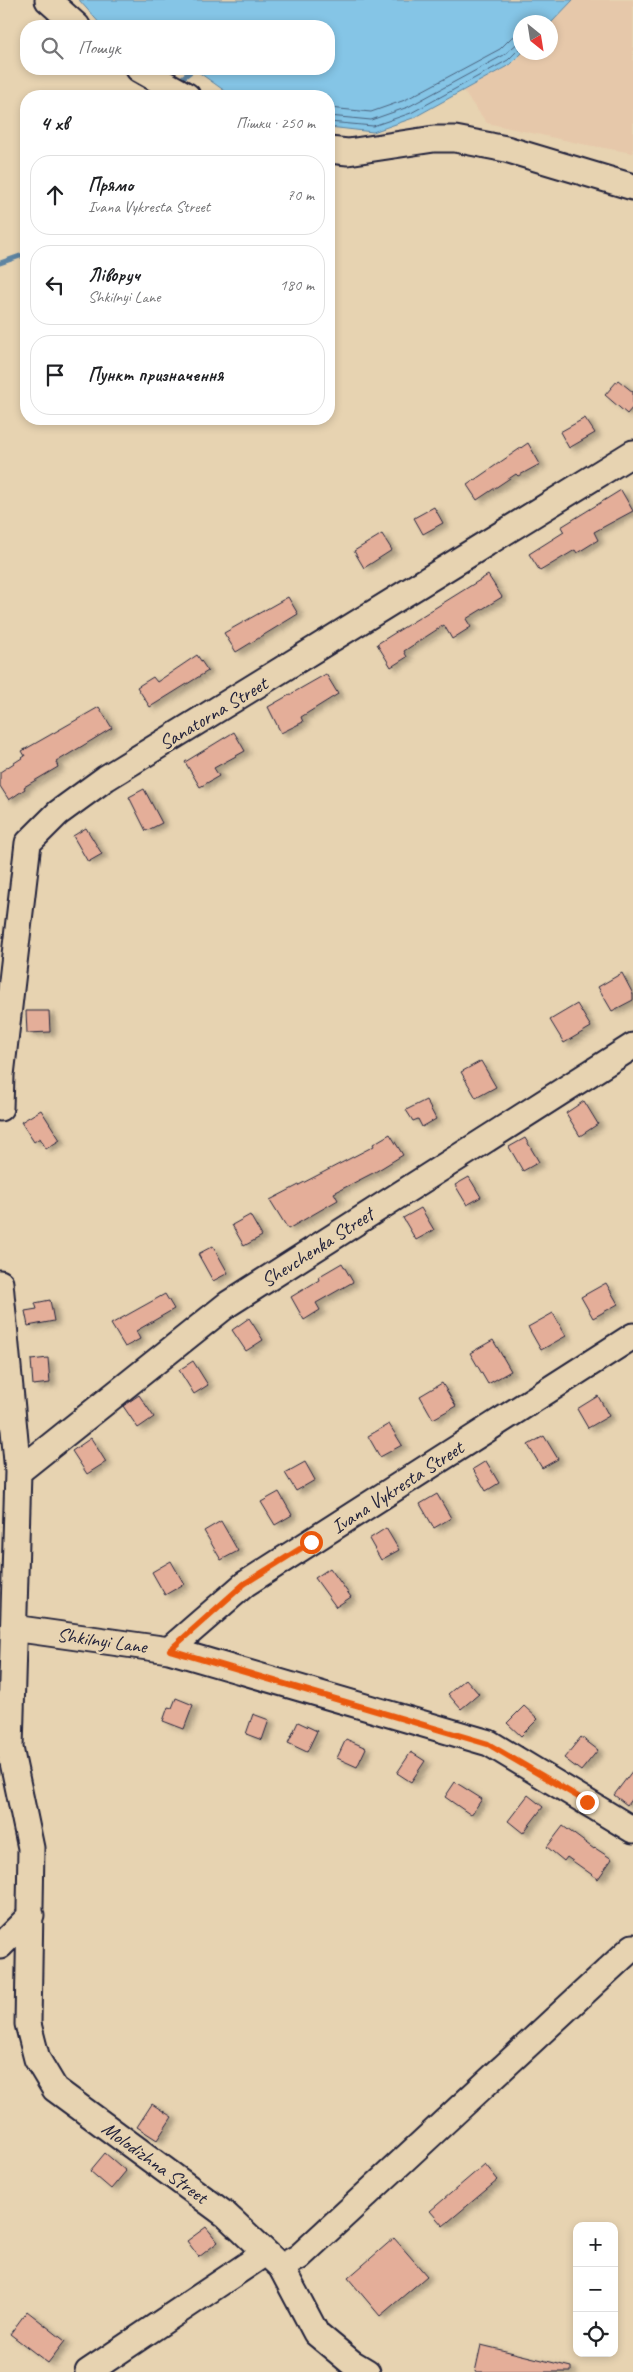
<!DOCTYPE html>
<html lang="uk">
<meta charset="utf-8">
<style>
body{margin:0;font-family:Caveat,sans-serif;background:#f6f6f6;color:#202124}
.controls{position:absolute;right:15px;bottom:15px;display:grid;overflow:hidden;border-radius:10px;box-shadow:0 2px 8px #0003}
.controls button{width:45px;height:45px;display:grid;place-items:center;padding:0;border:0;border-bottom:1px solid #e0e0e0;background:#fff;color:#202124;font:25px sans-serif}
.compass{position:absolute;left:513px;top:15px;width:45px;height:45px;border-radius:50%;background:#fff;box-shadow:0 2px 8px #0003;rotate:150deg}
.stop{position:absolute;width:15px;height:15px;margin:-11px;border:4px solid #ea580c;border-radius:50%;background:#fff}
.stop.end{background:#ea580c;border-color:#fff;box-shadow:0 1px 5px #0008}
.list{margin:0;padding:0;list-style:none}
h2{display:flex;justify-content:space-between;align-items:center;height:65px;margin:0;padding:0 20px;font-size:21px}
h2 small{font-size:16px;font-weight:400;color:#757577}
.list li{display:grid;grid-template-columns:32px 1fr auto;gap:15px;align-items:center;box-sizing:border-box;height:80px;margin:0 10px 10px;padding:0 10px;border:1px solid #e0e0e0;border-radius:20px}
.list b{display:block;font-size:19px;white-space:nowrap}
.list p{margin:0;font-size:16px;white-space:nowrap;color:#757577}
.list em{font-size:16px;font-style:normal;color:#757577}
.icon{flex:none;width:28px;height:28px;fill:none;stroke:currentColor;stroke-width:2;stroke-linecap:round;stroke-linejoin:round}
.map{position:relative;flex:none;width:633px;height:2372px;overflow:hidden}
.search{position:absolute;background:#fff;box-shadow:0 2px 8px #0003;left:20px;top:20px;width:315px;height:55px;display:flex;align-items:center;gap:12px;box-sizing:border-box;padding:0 18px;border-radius:20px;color:#757577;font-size:19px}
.panel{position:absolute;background:#fff;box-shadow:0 2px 8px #0003;left:20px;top:90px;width:315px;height:335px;border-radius:20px}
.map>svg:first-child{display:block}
</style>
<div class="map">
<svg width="633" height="2372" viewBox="0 0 633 2372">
<defs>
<filter id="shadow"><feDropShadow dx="5.5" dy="3" stdDeviation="2.5" flood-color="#0004"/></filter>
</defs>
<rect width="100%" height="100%" fill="#e7d3b1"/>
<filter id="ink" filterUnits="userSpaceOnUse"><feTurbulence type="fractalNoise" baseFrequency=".02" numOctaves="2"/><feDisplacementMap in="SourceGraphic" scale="10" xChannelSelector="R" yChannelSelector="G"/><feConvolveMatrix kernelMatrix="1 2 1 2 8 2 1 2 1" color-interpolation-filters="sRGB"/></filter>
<g filter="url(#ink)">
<path fill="#e6c8aa" d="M 573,0 L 633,0 L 633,153 L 582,144 L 487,123 L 463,91 L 511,64 L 522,53 L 550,52 L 551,23 Z"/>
<path fill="#85c5e6" stroke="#5d84a2" d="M 79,0 L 573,0 L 551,23 L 520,22 L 522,53 L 511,64 L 413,118 L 373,132 L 329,127 L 329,96 L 232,96 L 194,69 L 329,69 L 329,26 L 102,26 Z"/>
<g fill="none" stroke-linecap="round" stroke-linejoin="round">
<path stroke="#4a637f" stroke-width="1" d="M 329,108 L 371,112 L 405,100 L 500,49 L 511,38 L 520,34
M 329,116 L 371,120 L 408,107 L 504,55 L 520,41
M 329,122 L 373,126 L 411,113 L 508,60 L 520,48"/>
<path stroke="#5d84a2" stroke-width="5" d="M 177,82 L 194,69
M 0,263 L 26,254"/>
</g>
<path fill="#e4ae99" stroke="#22223b" filter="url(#shadow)" d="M 618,380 L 633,392 L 633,407 L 627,414 L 605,395 Z
M 585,418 L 595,433 L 569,448 L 560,432 Z
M 528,443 L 540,464 L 518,476 L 516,474 L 477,500 L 467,485 Z
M 621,490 L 633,511 L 594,532 L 598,540 L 577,553 L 575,550 L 540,571 L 529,554 L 564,532 L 561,527 Z
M 434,507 L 443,523 L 423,534 L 414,518 Z
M 382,534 L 392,550 L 364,568 L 354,551 Z
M 488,575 L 502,597 L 466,619 L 471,627 L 452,639 L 444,625 L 404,651 L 407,657 L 391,667 L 377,644 Z
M 288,597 L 298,614 L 236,652 L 224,633 Z
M 197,655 L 208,671 L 150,707 L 137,687 L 153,677 L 157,682 Z
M 326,674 L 338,694 L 301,717 L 303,722 L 281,733 L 268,707 Z
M 99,707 L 112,728 L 56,762 L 58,767 L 24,787 L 25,789 L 9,800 L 0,786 L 0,772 L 25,756 L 22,751 Z
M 234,732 L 245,751 L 214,768 L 219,776 L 200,787 L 185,762 Z
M 144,789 L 162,823 L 146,831 L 129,797 Z
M 86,828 L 102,854 L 88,862 L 73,836 Z
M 622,973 L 633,994 L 633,1000 L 612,1011 L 598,987 Z
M 577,1004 L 591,1027 L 564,1043 L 550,1020 Z
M 26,1011 L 49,1011 L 50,1032 L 27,1033 Z
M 481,1061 L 496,1087 L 476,1098 L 461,1072 Z
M 426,1100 L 436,1119 L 422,1127 L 418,1119 L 413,1121 L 406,1110 Z
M 584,1101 L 598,1124 L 580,1136 L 566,1113 Z
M 41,1110 L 60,1140 L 46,1149 L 40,1138 L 34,1142 L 21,1122 Z
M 390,1134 L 403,1155 L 375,1172 L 334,1193 L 338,1200 L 288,1229 L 270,1200 L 374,1146 L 373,1144 Z
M 525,1138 L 539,1162 L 523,1171 L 509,1147 Z
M 469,1177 L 481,1197 L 467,1205 L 455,1185 Z
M 421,1208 L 434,1230 L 416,1240 L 403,1218 Z
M 250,1215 L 262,1236 L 244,1246 L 232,1225 Z
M 213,1246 L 228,1273 L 213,1281 L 198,1254 Z
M 342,1263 L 353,1282 L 316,1303 L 320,1310 L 304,1320 L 291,1297 L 319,1280 L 318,1277 Z
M 606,1283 L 618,1304 L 593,1318 L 581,1297 Z
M 165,1294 L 174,1309 L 136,1331 L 140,1339 L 125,1347 L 111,1324 Z
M 50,1300 L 54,1321 L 28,1326 L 25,1311 L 37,1309 L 35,1303 Z
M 553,1313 L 566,1336 L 541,1350 L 528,1327 Z
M 249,1318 L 263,1340 L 246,1351 L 232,1330 Z
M 493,1340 L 511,1371 L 488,1384 L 470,1353 Z
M 48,1358 L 50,1383 L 33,1385 L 31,1360 Z
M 193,1361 L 208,1385 L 194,1394 L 179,1370 Z
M 442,1383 L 456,1406 L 433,1419 L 420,1396 Z
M 139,1395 L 154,1417 L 138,1428 L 123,1406 Z
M 598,1396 L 609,1416 L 588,1428 L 577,1409 Z
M 389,1424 L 402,1445 L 380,1457 L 368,1436 Z
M 544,1436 L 558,1459 L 542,1468 L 528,1445 Z
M 91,1438 L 106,1462 L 87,1474 L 72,1451 Z
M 486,1461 L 499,1483 L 486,1491 L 473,1469 Z
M 305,1462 L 315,1480 L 296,1491 L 285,1473 Z
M 279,1492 L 292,1515 L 275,1525 L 261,1502 Z
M 437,1494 L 451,1518 L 434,1528 L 420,1504 Z
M 221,1521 L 238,1551 L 221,1560 L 204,1531 Z
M 386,1528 L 399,1550 L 381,1560 L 369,1539 Z
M 171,1561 L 184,1584 L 165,1595 L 152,1572 Z
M 330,1568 L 351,1597 L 336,1607 L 315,1578 Z
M 466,1679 L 479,1694 L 461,1709 L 448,1694 Z
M 176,1698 L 193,1705 L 184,1729 L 163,1721 L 168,1707 L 172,1708 Z
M 524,1706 L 538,1719 L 521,1736 L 507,1723 Z
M 253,1714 L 269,1720 L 262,1740 L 246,1734 Z
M 298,1722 L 317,1731 L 307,1752 L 288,1743 Z
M 581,1737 L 598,1750 L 581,1771 L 564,1758 Z
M 346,1739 L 366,1748 L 357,1767 L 337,1758 Z
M 411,1752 L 425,1761 L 411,1782 L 397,1773 Z
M 633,1770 L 633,1797 L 627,1805 L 614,1795 Z
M 455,1782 L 482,1799 L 471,1815 L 445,1797 Z
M 528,1795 L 543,1807 L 523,1833 L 508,1821 Z
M 563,1826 L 594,1849 L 595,1848 L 612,1859 L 598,1879 L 567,1857 L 564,1861 L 547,1847 Z
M 152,2104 L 172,2117 L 157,2140 L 137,2127 Z
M 105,2153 L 126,2171 L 111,2189 L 90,2171 Z
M 485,2164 L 498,2180 L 443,2226 L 430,2211 Z
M 206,2227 L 218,2242 L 199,2257 L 187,2241 Z
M 394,2238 L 427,2276 L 380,2316 L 348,2278 Z
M 27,2311 L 65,2341 L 48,2363 L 10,2334 Z
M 481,2345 L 571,2367 L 571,2372 L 475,2372 Z"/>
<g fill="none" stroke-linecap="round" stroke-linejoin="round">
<defs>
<path id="minor" d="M 48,0 L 77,26
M 139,69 L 187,96
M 329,150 L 348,152 L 434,139 L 455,139 L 506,149 L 633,187
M 0,1108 L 1,1075 L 28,843 L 58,813 L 106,778 L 633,453
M 0,1283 L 18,1472 L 10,1748 L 31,1848 L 28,2024 L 37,2059 L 55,2089 L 226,2215 L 281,2267 L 316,2333 L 352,2363 L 367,2372
M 18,1472 L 228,1304 L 633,1046
M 13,1628 L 169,1650 L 489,1743 L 633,1830
M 169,1650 L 245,1584 L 633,1336
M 0,1946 L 31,1915
M 281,2267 L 299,2257 L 633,1947
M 88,2372 L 265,2253"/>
</defs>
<use href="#minor" stroke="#22223b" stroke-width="29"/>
<use href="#minor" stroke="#e7d3b1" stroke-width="25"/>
</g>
</g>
<g fill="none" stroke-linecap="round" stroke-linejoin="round" filter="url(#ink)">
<path stroke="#ea580c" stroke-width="6" d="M 311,1542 L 244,1584 L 170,1650 L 488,1744 L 587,1802"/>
</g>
<g text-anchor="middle" stroke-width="5" stroke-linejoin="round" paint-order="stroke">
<g font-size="20" fill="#22223b" stroke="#e7d3b1">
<text transform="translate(213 713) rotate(-31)" y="7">Sanatorna Street</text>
<text transform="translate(317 1247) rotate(-33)" y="7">Shevchenka Street</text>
<text transform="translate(397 1487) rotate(-33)" y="7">Ivana Vykresta Street</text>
<text transform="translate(102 1640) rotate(8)" y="7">Shkilnyi Lane</text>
<text transform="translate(155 2162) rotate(36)" y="7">Molodizhna Street</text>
</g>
</g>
</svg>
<div class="controls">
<button>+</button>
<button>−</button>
<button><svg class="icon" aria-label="locate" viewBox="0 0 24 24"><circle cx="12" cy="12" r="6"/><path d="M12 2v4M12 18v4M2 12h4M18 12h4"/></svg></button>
</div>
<svg class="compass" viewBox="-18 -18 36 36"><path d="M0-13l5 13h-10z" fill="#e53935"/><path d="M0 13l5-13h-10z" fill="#757577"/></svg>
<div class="stop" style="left:311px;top:1542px"></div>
<div class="stop end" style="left:587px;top:1802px"></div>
<div class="search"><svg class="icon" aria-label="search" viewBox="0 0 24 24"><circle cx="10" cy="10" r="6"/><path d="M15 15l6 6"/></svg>Пошук</div>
<section class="panel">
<h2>4 хв<small>Пішки · 250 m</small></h2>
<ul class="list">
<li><svg class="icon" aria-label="ahead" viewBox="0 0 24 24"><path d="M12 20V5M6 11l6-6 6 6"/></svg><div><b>Прямо</b><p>Ivana Vykresta Street</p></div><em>70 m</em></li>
<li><svg class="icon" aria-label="left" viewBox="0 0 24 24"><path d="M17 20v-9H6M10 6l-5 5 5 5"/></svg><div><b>Ліворуч</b><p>Shkilnyi Lane</p></div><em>180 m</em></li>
<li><svg class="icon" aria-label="arrive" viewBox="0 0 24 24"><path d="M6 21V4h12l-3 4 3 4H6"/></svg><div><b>Пункт призначення</b></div></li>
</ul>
</section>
</div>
